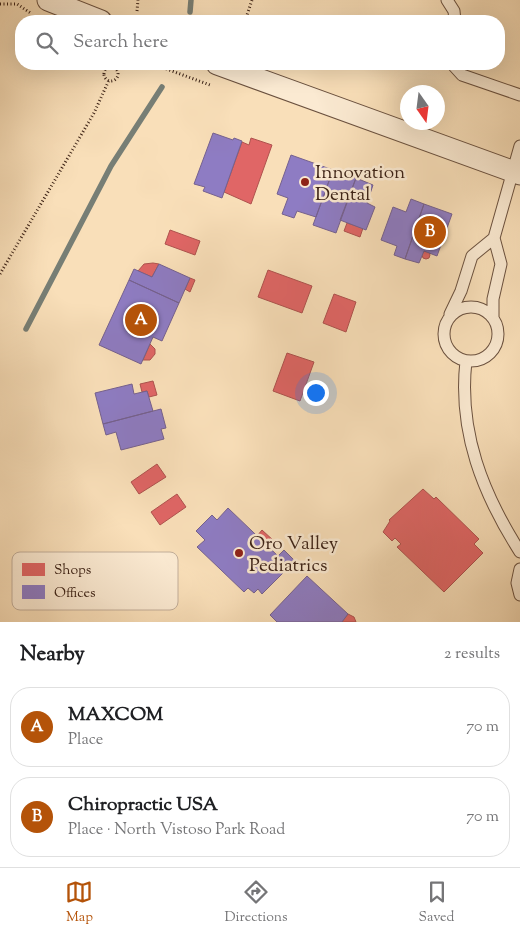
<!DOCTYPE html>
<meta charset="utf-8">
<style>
body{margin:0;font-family:"Sorts Mill Goudy",serif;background:#f6f6f6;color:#202124}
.compass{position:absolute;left:400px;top:85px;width:45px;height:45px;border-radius:50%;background:#fff;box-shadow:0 5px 20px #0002;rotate:166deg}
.you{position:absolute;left:315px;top:392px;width:18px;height:18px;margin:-12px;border:4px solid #fff;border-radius:50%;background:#1a73e8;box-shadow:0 0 0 8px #1a73e833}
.badge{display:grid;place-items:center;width:32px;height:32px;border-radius:50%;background:#b45309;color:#fff;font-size:16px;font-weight:700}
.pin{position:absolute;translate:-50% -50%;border:2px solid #fff;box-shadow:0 1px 5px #0006}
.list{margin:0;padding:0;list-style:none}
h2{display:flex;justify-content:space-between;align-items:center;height:65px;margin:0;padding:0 20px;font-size:21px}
h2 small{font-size:16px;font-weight:400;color:#757577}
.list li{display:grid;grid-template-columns:32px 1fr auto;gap:15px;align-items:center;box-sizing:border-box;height:80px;margin:0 10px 10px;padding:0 10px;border:1px solid #e0e0e0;border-radius:20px}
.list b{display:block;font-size:19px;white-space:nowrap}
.list p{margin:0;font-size:16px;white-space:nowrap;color:#757577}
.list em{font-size:16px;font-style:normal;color:#757577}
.icon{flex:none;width:28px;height:28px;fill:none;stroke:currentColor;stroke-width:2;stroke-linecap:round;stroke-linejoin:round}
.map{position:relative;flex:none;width:520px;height:622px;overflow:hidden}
.search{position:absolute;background:#fff;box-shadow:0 5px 20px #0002;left:15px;right:15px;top:15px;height:55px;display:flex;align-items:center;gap:12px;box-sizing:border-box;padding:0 18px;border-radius:20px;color:#757577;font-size:19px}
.sheet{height:245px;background:#fff}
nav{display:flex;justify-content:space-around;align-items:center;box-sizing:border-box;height:70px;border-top:1px solid #e0e0e0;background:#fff;font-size:14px;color:#757577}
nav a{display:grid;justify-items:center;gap:2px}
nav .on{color:#b45309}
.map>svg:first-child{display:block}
</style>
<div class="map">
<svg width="520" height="622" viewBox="0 0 520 622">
<rect width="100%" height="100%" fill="#f9dfb9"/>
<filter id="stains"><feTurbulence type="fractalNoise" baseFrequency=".004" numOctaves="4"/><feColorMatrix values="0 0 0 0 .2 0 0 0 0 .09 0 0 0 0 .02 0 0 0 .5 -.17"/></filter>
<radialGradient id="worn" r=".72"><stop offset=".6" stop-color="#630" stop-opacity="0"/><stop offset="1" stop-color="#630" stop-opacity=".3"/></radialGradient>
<path fill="#e06666" stroke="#af524e" d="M 251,138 L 272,145 L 251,204 L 224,192 L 242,142 L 249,145 Z
M 347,223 L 363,228 L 360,237 L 344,231 Z
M 170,230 L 200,241 L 195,255 L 165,244 Z
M422 255a4 4 0 1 1 8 0a4 4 0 1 1-8 0Z
M 153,263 L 159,264 L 152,277 L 138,271 L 144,264 Z
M 268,270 L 312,286 L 302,313 L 258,297 Z
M 190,278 L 195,280 L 190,292 L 185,289 Z
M 334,294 L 356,302 L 346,332 L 323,323 Z
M 150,344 L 155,349 L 155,354 L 150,360 L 143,360 Z
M 287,353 L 314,362 L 300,401 L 273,391 Z
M 153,381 L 157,395 L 149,397 L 147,391 L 142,392 L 140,384 Z
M 157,464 L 166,477 L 139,494 L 131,482 Z
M 423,489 L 434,499 L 436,497 L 479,539 L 474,544 L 483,553 L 444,592 L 397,547 L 401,544 L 395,538 L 392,541 L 383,532 L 390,521 L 389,520 Z
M 177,494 L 186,507 L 160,525 L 151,512 Z
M 262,530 L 274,541 L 268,547 L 257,536 Z
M 348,614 L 354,617 L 356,622 L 341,622 Z"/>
<path fill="#8e7cc3" stroke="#75618f" d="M 213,133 L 233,140 L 234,138 L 242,141 L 222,198 L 203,191 L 205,187 L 194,184 Z
M 291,155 L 333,170 L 316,217 L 297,211 L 294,218 L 282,214 L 288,198 L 277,194 Z
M 333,170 L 356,178 L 336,233 L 313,225 Z
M 356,178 L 373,185 L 367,203 L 375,207 L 366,230 L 340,220 Z
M 411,199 L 424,204 L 405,259 L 394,255 L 397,246 L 381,240 L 393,207 L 406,212 Z
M 424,204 L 452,214 L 437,256 L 424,251 L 419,263 L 405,259 Z
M 159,264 L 190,278 L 179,303 L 129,280 L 134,269 L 152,277 Z
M 129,280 L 179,303 L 162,341 L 153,337 L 141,364 L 99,345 Z
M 132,384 L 134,394 L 147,391 L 153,411 L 103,424 L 95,393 Z
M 161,409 L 166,428 L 161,429 L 164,439 L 121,450 L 116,432 L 106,435 L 103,424 Z
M 228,508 L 278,556 L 284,550 L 295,561 L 262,594 L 258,589 L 254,593 L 248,588 L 244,592 L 197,547 L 205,540 L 196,531 L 212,515 L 217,520 Z
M 307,576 L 348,614 L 342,622 L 277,622 L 270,615 Z"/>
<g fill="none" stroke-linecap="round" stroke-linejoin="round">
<path stroke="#777e75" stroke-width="5.5" d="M 190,12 L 191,0
M 26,329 L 111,166 L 162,87"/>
<defs>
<path id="lane" d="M 447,0 L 454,11 L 455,21
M 452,64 L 462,75 L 520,95
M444 334a27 27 0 1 1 54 0a27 27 0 1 1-54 0Z
M 450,314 L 461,291 L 472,256 L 494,238
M 493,318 L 493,299 L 501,264 L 494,238 L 520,146
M 466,361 C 458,432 483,494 520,552
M 520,569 L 517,583 L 520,595"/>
<path id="street" d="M 48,0 L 101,21
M 217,64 L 520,174"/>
</defs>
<use href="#lane" stroke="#6b513f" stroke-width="13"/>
<use href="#street" stroke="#6b513f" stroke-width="23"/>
<path stroke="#3c2216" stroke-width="3" stroke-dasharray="1 2.5" stroke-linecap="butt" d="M 0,4 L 17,4 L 32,14
M 137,11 L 138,0
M 245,21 L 252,0
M 153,64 L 210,85
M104 74a7 7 0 1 1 14 0a7 7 0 1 1-14 0Z
M 0,274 L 94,113 L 109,80"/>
<use href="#lane" stroke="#fbead2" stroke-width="11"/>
<use href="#street" stroke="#fbead2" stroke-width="21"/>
</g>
<g fill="#8f2418" stroke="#fbead2" stroke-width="2">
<circle cx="305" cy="182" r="5"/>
<circle cx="239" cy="553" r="5"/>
</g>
<g text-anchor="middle" stroke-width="5" stroke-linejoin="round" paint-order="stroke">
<g font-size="19" fill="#3c2216" stroke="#fbead2" text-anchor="start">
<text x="315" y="178">Innovation<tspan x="315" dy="22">Dental</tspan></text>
<text x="249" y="549">Oro Valley<tspan x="249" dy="22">Pediatrics</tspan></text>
</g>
</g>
<rect x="12" y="552" width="166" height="58" rx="8" fill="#fbead2" stroke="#c2ae9a" stroke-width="1"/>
<rect x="22" y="563" width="23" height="13" fill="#e06666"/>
<rect x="22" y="585" width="23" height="14" fill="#8e7cc3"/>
<g font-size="14" fill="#3c2216">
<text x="54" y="574">Shops</text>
<text x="54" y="597">Offices</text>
</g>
<rect width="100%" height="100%" filter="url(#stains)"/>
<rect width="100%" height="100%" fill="url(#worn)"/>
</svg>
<svg class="compass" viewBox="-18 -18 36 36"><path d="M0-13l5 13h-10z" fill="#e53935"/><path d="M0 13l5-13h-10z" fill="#757577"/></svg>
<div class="you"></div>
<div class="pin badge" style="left:141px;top:320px">A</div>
<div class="pin badge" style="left:430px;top:232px">B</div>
<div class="search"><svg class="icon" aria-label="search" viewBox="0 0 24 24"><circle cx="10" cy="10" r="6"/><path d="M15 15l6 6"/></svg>Search here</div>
</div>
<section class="sheet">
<h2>Nearby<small>2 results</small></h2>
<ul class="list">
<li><span class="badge">A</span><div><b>MAXCOM</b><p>Place</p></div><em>70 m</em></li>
<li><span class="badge">B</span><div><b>Chiropractic USA</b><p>Place · North Vistoso Park Road</p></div><em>70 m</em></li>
</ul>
</section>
<nav>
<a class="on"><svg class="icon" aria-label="map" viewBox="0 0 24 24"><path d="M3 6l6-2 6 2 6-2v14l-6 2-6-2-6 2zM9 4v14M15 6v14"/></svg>Map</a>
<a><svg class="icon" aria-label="directions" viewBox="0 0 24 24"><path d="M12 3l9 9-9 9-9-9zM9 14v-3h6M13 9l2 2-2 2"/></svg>Directions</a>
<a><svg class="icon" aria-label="saved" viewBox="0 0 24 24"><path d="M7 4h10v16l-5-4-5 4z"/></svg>Saved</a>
</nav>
